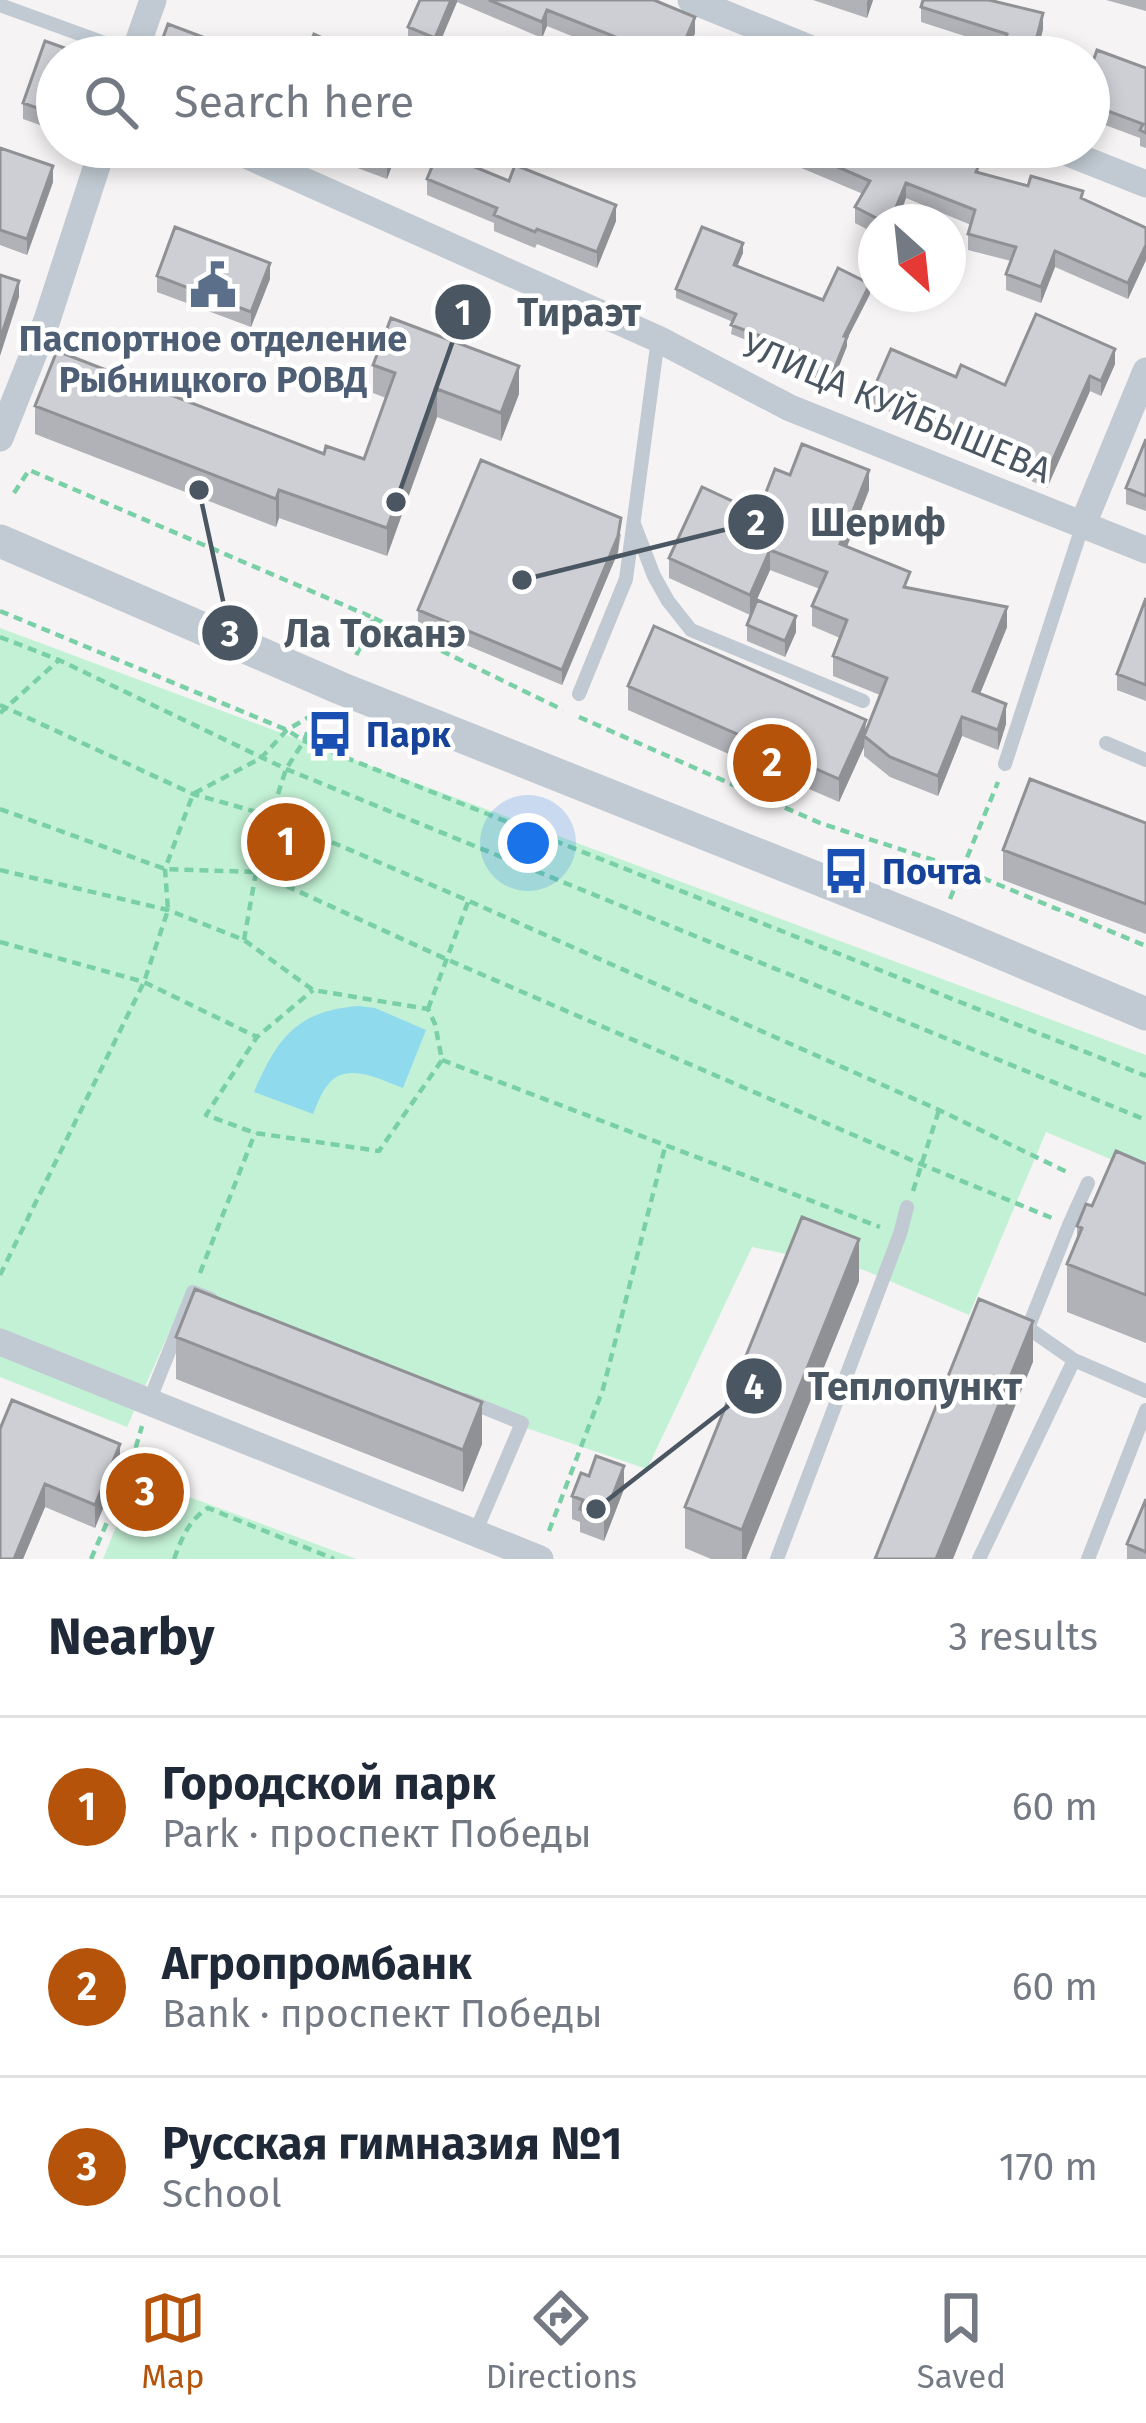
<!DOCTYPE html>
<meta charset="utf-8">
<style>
body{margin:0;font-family:"Fira Sans",sans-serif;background:#f2f2f3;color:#1f2937}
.compass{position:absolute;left:858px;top:204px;width:108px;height:108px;border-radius:50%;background:#fff;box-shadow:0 6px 18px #0003;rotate:153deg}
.you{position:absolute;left:528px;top:843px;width:42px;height:42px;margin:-30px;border:9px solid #fff;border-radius:50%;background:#1a73e8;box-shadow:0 0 0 18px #1a73e833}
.badge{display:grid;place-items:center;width:78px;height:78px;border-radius:50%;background:#b45309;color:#fff;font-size:39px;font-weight:700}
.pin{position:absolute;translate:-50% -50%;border:6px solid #fff;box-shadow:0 3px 12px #0006}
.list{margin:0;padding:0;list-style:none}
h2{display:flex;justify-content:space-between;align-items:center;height:156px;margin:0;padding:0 48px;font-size:51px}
h2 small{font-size:39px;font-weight:400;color:#747a83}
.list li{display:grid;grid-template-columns:78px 1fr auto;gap:36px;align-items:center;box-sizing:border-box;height:180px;padding:0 48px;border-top:3px solid #e0e1e3}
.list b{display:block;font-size:45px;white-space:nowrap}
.list p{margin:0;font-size:39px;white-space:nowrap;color:#747a83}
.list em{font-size:39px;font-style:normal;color:#747a83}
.icon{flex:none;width:66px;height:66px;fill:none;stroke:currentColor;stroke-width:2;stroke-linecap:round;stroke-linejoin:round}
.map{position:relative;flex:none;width:1146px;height:1559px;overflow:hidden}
.search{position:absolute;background:#fff;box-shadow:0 6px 18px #0003;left:36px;right:36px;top:36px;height:132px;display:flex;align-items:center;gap:30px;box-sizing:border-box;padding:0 42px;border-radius:66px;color:#747a83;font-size:45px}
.sheet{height:696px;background:#fff}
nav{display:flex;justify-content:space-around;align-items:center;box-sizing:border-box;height:168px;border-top:3px solid #e0e1e3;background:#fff;font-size:33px;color:#747a83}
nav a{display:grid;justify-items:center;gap:6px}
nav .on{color:#b45309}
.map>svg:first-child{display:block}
</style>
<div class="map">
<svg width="1146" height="1559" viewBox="0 0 1146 1559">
<rect width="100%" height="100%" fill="#f5f3f3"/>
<path fill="#c3f1d5" d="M 0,628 L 1146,1055 L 1146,1174 L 1046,1132 L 969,1315 L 864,1270 L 752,1247 L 647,1469 L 179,1310 L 127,1427 L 0,1377 Z
M 136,1477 L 356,1559 L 103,1559 Z"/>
<path fill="#90daee" d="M 358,1006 L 375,1008 L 426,1030 L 403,1088 C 380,1080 346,1060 327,1086 C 321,1093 317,1105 313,1114 L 254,1092 C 277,1039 296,1011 358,1006 Z"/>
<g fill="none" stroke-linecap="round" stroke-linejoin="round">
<path stroke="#7ad0a6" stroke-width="4.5" stroke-dasharray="9 6" stroke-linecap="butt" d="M 14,493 L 29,470 L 374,618 L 354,660
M 0,611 L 287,730 L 304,741 L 1146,1076
M 374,618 L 563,710
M 0,637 L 59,660 L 286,769 L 1146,1120
M 0,705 L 193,794 L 271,816 L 469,901 L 939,1110 L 1071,1174
M 0,713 L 59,660
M 579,717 L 820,823 L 961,869 L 1146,946
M 0,809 L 165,869 L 256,872 L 446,959 L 923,1165 L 1052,1218
M 0,870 L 168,910 L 244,940 L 313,990 L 428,1009 L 435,1024 L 442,1060 L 379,1151 L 255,1133 L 206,1115 L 257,1037 L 313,990
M 950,899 L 998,782
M 244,940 L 256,872 L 271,816 L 286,769 L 304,741 L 314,714
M 0,942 L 144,982 L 257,1037
M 428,1009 L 468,902
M 442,1060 L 880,1227
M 913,1191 L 939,1110
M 200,1273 L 255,1133
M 0,1275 L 144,982 L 168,910 L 165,869 L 193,794 L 261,758 L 287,730 L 314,714
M 549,1531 L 603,1389 L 665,1147
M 91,1559 L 128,1474 L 142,1426
M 174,1559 C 182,1538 188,1521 208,1508 L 334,1559"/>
<path stroke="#c1cad2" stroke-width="14" d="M 0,5 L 135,54
M 634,524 L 654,576 L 668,601 L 691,630 L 863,701
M 579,694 L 626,579 L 658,339
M 1106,743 L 1146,760
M 1005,764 L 1083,524
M 1088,1183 L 1069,1225 L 1028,1328 L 1074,1360 L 1146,1391
M 465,1400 L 522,1423 L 475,1533
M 148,1404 L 193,1292 L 211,1299
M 777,1559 L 900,1234 L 907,1207
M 979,1559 L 1074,1360
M 1088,1559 L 1146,1410"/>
<path stroke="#c1cad2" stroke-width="27" d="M 691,0 L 831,57
M 133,57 L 153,0
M 228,147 L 658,339 L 790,408 L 1146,550
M 1053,147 L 1146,184
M 0,438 L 47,320 L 103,147
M 1083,524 L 1146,371
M 0,1342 L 540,1559"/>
<path stroke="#c1cad2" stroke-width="33" d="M 0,541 L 340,688 L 939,927 L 1146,1014"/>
</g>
<path fill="#b0b2b7" d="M 420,0 L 654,0 L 695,33 L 685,57 L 623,57 L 547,26 L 542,38 L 457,2 L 435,54 L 408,42 L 408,27 Z
M 813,0 L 873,0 L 867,18 Z
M 1106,0 L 1146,0 L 1146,11 Z
M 921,7 L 1043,29 L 1036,57 L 1005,56 L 1005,49 L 921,22 Z
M 57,57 L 57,131 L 23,119 L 23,103 Z
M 1146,68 L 1146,148 L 1140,146 L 1140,138 L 1089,119 L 1089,73 Z
M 399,147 L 387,179 L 352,166 L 352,150 Z
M 782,147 L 949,147 L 981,173 L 1083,198 L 1146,228 L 1146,260 L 1128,299 L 1055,267 L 1041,303 L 1006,290 L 1006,274 L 1011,261 L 968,250 L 968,234 L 971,225 L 906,198 L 897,222 L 876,222 L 876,234 L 855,223 L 855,207 L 863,194 L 792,164 L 792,150 Z
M 0,148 L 53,182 L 27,255 L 0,245 Z
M 427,179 L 509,181 L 616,221 L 597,268 L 537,244 L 535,248 L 494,231 L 494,223 L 427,195 Z
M 743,253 L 737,266 L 823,300 L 870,294 L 847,339 L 847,346 L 831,386 L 793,371 L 795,359 L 731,334 L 733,322 L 676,298 L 676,289 Z
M 157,276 L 270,279 L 251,327 L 157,292 Z
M 1115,364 L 1101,396 L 1090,391 L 1047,488 L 1005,469 L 1005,465 L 873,404 L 873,390 L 956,377 L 1005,385 Z
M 373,365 L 519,394 L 501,441 L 437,417 L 387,556 L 279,518 L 276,527 L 35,434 L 35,406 L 364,459 L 386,398 L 373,393 Z
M 1146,439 L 1146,511 L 1126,504 L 1126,488 Z
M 790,475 L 869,490 L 847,547 L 910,588 L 1007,627 L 980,694 L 1006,724 L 998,750 L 962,736 L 938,796 L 890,777 L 864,756 L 864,747 L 839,802 L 628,710 L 628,686 L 866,732 L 880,695 L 833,676 L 833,656 L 840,638 L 812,626 L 812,606 L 820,589 L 770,570 L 750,615 L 669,578 L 669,558 L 758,513 Z
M 621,534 L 618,552 L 562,685 L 418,625 L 418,610 Z
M 1146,598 L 1146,701 L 1117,690 L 1117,674 Z
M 747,625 L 796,632 L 785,657 L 747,641 Z
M 1146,823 L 1146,934 L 1003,880 L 1003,850 Z
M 1146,1164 L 1146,1343 L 1067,1312 L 1067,1264 L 1077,1240 L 1077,1226 L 1092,1206 Z
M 859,1281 L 746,1559 L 711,1559 L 685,1548 L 685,1507 Z
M 176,1337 L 482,1444 L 463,1492 L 176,1379 Z
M 0,1429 L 120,1467 L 95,1528 L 45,1507 L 23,1559 L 0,1559 Z
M 589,1476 L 624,1489 L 604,1541 L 580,1532 L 580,1522 L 572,1519 L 572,1496 Z
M 1146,1499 L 1146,1559 L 1127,1559 L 1127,1544 Z"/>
<path fill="#909195" d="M 451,0 L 457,0 L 457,2 L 435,54 L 435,38 Z
M 868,0 L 873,0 L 867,18 L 867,2 Z
M 547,10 L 547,26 L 542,38 L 542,22 Z
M 1043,13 L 1043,29 L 1036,57 L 1034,57 L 1034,48 Z
M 695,17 L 695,33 L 685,57 L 678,57 Z
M 393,147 L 399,147 L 387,179 L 387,163 Z
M 53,166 L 53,182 L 27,255 L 27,239 Z
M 906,183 L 906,198 L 897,222 L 890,222 Z
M 616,205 L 616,221 L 597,268 L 597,252 Z
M 743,243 L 743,253 L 734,274 L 734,265 Z
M 1146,245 L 1146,260 L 1128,299 L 1128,283 Z
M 1055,251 L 1055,267 L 1041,303 L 1041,287 Z
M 270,263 L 270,279 L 251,327 L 251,312 Z
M 19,281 L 19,297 L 0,356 L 0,340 Z
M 870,284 L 870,294 L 847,339 L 847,346 L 831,386 L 831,377 L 844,336 Z
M 1115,349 L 1115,364 L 1101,396 L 1101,381 Z
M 519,366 L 519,394 L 501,441 L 501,413 Z
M 1090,376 L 1090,391 L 1047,488 L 1047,473 Z
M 437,389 L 437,417 L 387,556 L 387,528 Z
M 869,470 L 869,490 L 840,564 L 840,544 Z
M 279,490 L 279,518 L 276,527 L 276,499 Z
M 621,518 L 618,552 L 562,685 L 562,670 Z
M 770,550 L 770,570 L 750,615 L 750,595 Z
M 1007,607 L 1007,627 L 973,711 L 973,691 Z
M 796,616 L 796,632 L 785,657 L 785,641 Z
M 1006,704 L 1006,724 L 998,750 L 998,730 Z
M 962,717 L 962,736 L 938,796 L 938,776 Z
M 866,720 L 864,747 L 839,802 L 839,779 Z
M 859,1239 L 859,1281 L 746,1559 L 742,1559 L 742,1530 Z
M 1033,1321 L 1033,1362 L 953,1559 L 936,1559 Z
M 482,1402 L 482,1444 L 463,1492 L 463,1450 Z
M 120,1444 L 120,1467 L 95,1528 L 95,1505 Z
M 624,1466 L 624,1489 L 604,1541 L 604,1518 Z
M 45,1484 L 45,1507 L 23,1559 L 14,1559 Z"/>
<path fill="#cdcfd5" stroke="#909195" stroke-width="3" d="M 420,0 L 451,0 L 435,38 L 408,27 Z
M 489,0 L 654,0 L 695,17 L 678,57 L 647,57 L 623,47 L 626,41 L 547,10 L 542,22 Z
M 923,0 L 989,0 L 1043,13 L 1034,48 L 1005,41 L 1007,34 L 921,7 Z
M 168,24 L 256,57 L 156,57 Z
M 314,34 L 343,47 L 338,57 L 304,57 Z
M 45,41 L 90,57 L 57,57 L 57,115 L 23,103 Z
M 1097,50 L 1146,68 L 1146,133 L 1140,130 L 1143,124 L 1089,104 L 1089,73 Z
M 353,147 L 393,147 L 387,163 L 352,150 Z
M 792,147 L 949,147 L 981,160 L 976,172 L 1028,186 L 1031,176 L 1083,191 L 1081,198 L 1146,228 L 1146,245 L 1128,283 L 1055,251 L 1041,287 L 1006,274 L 1016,247 L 968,234 L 975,210 L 906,183 L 890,222 L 884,222 L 855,207 L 870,181 Z
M 0,148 L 53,166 L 27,239 L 0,230 Z
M 438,152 L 509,181 L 515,165 L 616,205 L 597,252 L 537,229 L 535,232 L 494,215 L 497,208 L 427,179 Z
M 175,227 L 270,263 L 251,312 L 157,276 Z
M 702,227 L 743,243 L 734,265 L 823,300 L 838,268 L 870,284 L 844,336 L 847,337 L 831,377 L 793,362 L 798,350 L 731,325 L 736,314 L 676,289 Z
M 0,275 L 19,281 L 0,340 Z
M 1036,314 L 1115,349 L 1101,381 L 1090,376 L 1047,473 L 1005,454 L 1007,451 L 873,390 L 891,349 L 956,377 L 961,365 L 1005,385 Z
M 391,318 L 519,366 L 501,413 L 437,389 L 387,528 L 279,490 L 276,499 L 35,406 L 57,351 L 324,454 L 326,446 L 364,459 L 395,373 L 373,365 Z
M 1146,439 L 1146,496 L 1126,488 Z
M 802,444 L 869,470 L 840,544 L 910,572 L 904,587 L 1007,607 L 973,691 L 1006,704 L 998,730 L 962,717 L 938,776 L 890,757 L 864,736 L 887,678 L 833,656 L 847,620 L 812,606 L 827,572 L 770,550 L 750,595 L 669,558 L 702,487 L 758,513 L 775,469 L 790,475 Z
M 481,460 L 621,518 L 618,536 L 562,670 L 418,610 Z
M 1146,598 L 1146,685 L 1117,674 Z
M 757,600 L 796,616 L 785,641 L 747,625 Z
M 654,626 L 866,720 L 839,779 L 628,686 Z
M 1030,779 L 1146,823 L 1146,904 L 1003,850 Z
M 1116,1151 L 1146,1164 L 1146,1295 L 1067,1264 L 1082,1228 L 1077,1226 L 1086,1204 L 1092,1206 Z
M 802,1217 L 859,1239 L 742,1530 L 685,1507 Z
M 195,1289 L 482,1402 L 463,1450 L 176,1337 Z
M 979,1299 L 1033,1321 L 936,1559 L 875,1559 Z
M 12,1400 L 120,1444 L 95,1505 L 45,1484 L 14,1559 L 0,1559 L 0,1429 Z
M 596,1456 L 624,1466 L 604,1518 L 580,1509 L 583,1500 L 572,1496 L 581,1473 L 589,1476 Z
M 1146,1499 L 1146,1552 L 1127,1544 Z"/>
<defs>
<symbol id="civic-bare" viewBox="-9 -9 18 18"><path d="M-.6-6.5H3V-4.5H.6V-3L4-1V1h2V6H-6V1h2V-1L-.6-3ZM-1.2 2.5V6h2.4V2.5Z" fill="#5c6f8a" stroke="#fff" stroke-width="2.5" paint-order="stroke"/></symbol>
<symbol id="bus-bare" viewBox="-9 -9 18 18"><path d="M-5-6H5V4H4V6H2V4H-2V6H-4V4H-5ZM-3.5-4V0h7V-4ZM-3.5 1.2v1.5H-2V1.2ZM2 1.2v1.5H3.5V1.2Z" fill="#1a4fb4" stroke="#fff" stroke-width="2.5" paint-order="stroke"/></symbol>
</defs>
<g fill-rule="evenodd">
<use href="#civic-bare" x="180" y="252" width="66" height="66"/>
<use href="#bus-bare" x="297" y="701" width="66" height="66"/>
<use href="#bus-bare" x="813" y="838" width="66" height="66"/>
</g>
<g text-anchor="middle" stroke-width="9" stroke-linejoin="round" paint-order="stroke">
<g font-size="36" font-weight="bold" fill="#4e5e75" stroke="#fff">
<text x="213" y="351">Паспортное отделение<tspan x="213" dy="41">Рыбницкого РОВД</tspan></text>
</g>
<g font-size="36" fill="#4a5661" stroke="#fff">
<text transform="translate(897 407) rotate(23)" y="13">УЛИЦА КУЙБЫШЕВА</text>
</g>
<g font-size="36" font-weight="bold" fill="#164399" stroke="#fff" text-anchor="start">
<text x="366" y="747">Парк</text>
<text x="882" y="884">Почта</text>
</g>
</g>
<path fill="none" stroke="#4a5661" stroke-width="4.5" d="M396 502L463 312M522 580L756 522M199 490L230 633M596 1509L754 1386"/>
<g fill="#4a5661" stroke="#fff" stroke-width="4.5">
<circle cx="396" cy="502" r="12"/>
<circle cx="522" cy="580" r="12"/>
<circle cx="199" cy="490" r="12"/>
<circle cx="596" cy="1509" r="12"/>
<circle cx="463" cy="312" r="30"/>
<circle cx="756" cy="522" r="30"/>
<circle cx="230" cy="633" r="30"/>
<circle cx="754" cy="1386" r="30"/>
</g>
<g font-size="36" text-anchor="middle" font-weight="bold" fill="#fff">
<text x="463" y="325">1</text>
<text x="756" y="535">2</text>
<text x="230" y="646">3</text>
<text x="754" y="1399">4</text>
</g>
<g font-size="39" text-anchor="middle" font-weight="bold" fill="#4a5661" stroke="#fff" stroke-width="9" stroke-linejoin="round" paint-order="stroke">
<text x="579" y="326">Тираэт</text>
<text x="878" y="536">Шериф</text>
<text x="375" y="647">Ла Токанэ</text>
<text x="915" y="1400">Теплопункт</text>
</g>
</svg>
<svg class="compass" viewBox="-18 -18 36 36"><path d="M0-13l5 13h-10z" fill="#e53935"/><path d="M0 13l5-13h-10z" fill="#747a83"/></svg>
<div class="you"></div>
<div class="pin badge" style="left:286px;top:842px">1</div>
<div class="pin badge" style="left:772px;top:763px">2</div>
<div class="pin badge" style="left:145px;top:1492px">3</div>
<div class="search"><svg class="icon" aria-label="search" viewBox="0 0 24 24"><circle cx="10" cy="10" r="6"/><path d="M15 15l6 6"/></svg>Search here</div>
</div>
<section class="sheet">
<h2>Nearby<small>3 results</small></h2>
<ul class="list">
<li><span class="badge">1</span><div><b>Городской парк</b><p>Park · проспект Победы</p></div><em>60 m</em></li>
<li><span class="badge">2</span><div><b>Агропромбанк</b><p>Bank · проспект Победы</p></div><em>60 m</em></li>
<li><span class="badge">3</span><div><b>Русская гимназия №1</b><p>School</p></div><em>170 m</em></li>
</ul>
</section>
<nav>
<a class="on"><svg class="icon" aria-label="map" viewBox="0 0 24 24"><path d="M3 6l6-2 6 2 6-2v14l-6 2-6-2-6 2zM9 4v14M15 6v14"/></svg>Map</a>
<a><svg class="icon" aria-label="directions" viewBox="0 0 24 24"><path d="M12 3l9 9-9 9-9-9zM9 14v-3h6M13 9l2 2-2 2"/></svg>Directions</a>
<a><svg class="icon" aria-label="saved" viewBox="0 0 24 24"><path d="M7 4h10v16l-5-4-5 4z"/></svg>Saved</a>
</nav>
